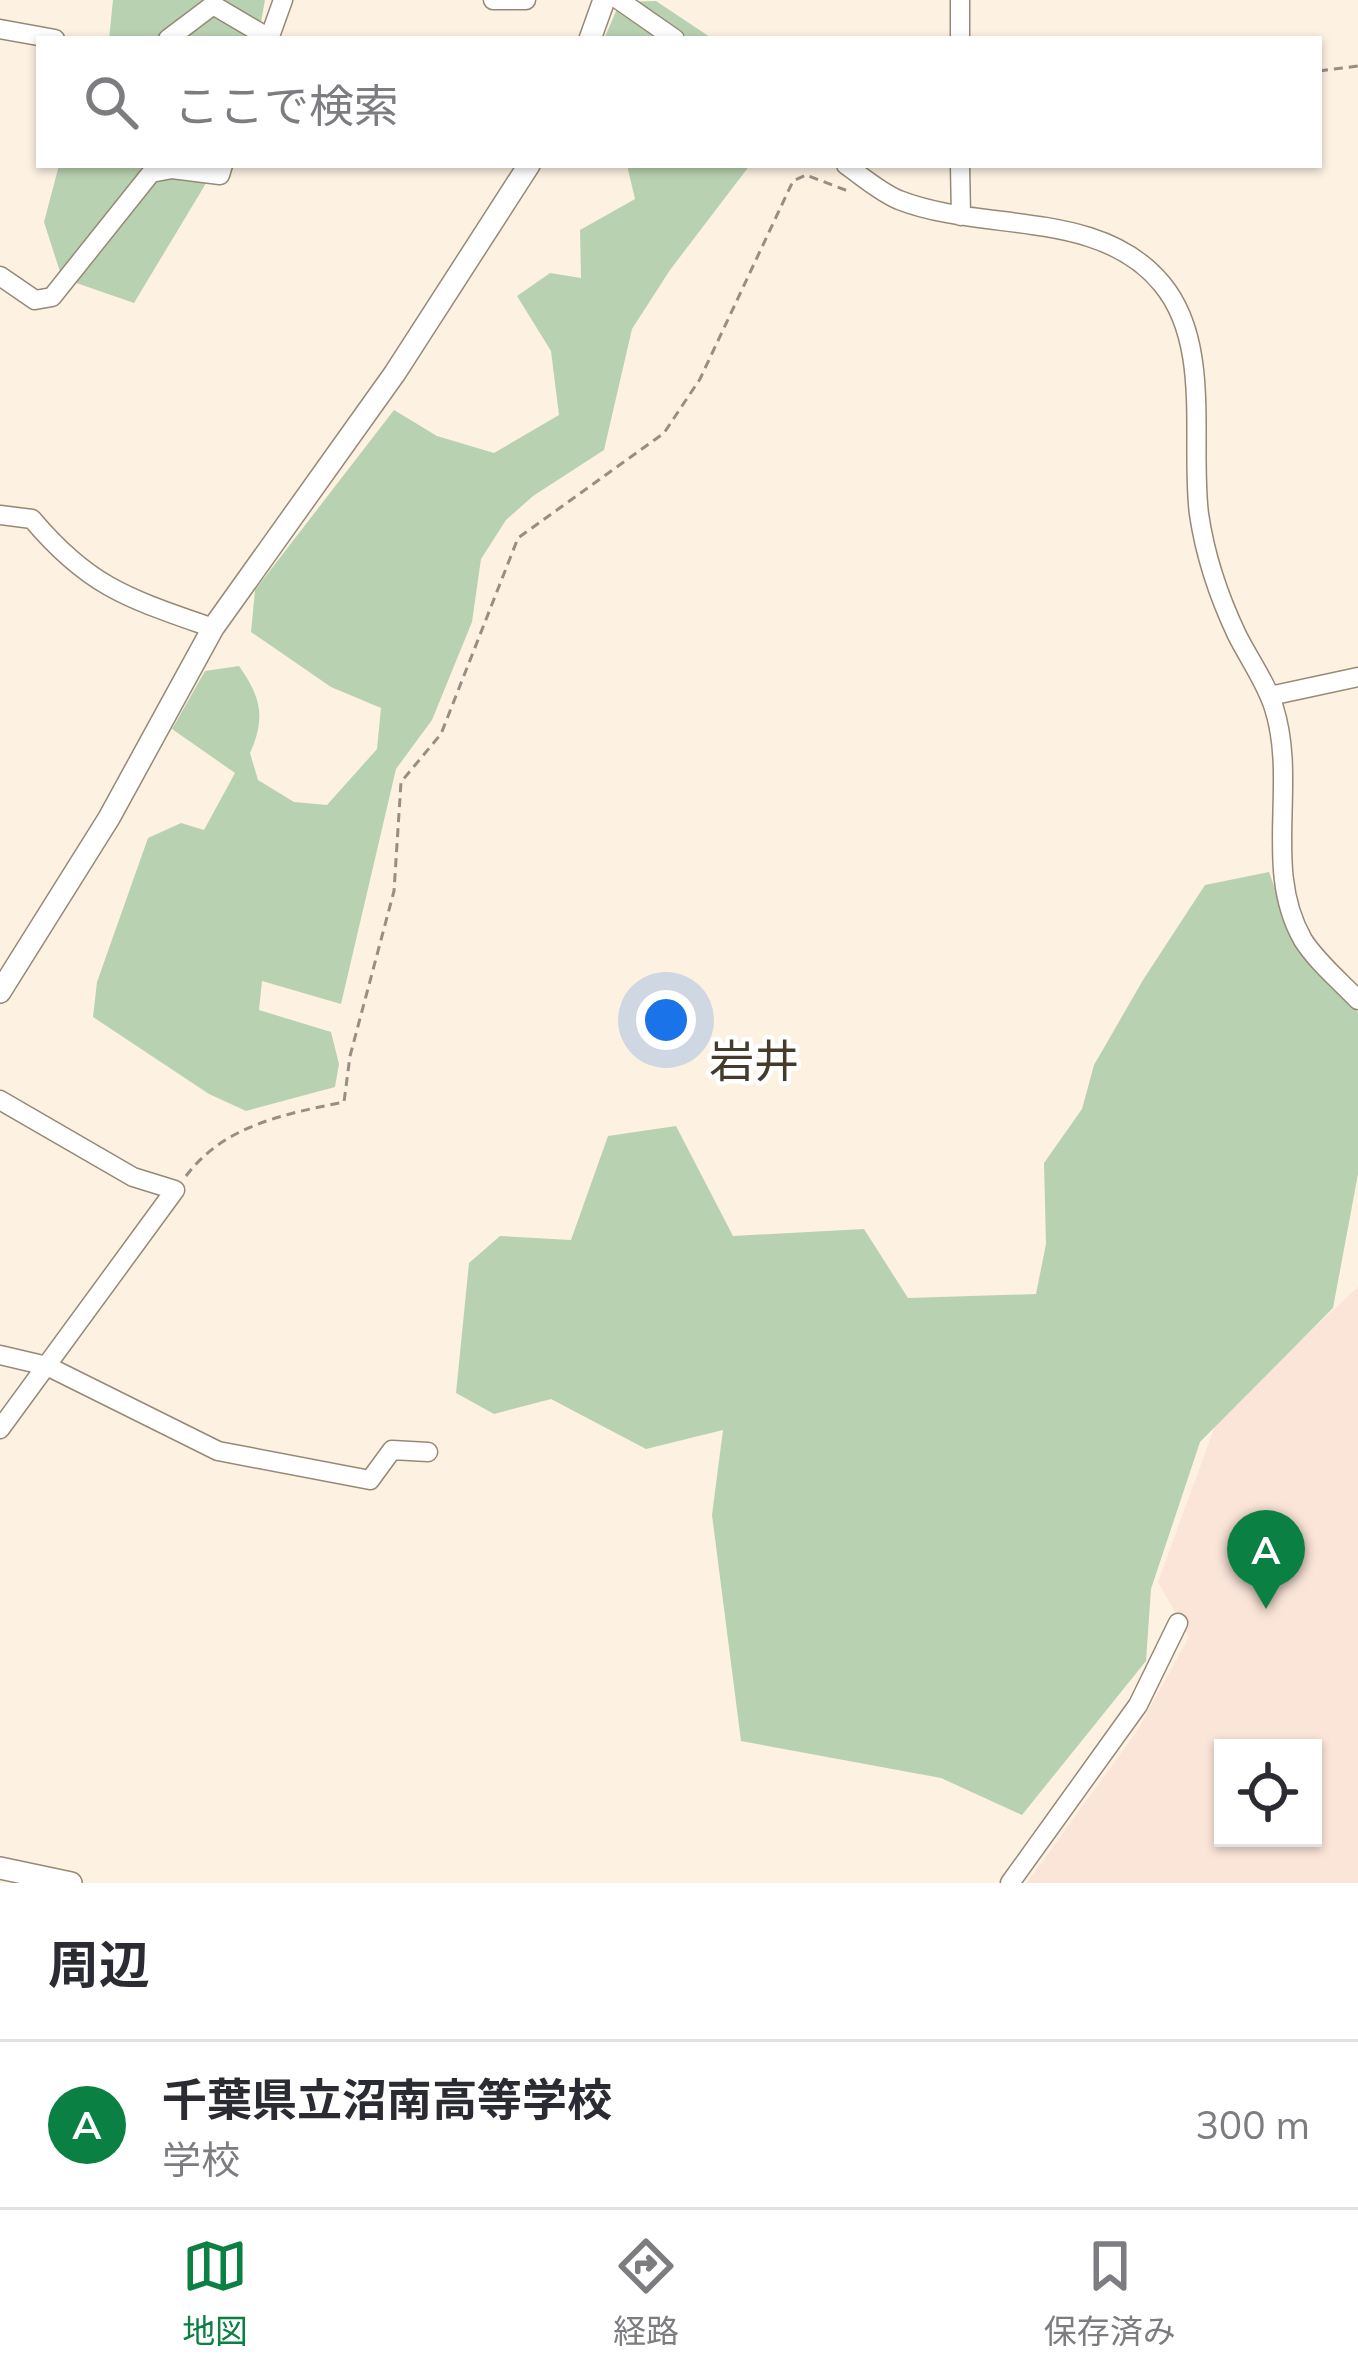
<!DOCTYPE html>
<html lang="ja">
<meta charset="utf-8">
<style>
body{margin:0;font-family:Mulish,"Noto Sans JP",sans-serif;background:#f2f2f3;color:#2b2b33}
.controls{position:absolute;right:36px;bottom:36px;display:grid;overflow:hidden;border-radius:0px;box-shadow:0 3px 9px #0004}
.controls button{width:108px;height:108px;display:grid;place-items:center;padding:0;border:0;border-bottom:3px solid #e1e1e2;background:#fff;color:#2b2b33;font:60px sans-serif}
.you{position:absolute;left:666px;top:1020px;width:42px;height:42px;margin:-30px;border:9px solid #fff;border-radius:50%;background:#1a73e8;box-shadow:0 0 0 18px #1a73e833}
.badge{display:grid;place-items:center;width:78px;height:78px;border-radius:50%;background:#0b8043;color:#fff;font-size:39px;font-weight:700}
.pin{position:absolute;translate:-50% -99px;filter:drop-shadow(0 3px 6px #0008)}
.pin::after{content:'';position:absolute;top:63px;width:42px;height:36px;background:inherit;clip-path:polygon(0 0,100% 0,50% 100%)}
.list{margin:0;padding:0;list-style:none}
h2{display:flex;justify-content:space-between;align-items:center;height:156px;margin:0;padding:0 48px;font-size:51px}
h2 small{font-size:39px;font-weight:400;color:#7c7c81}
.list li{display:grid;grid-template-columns:78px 1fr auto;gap:36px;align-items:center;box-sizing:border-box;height:168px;padding:0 48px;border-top:3px solid #e1e1e2}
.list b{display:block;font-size:45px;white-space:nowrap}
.list p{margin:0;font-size:39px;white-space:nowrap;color:#7c7c81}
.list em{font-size:39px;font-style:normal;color:#7c7c81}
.icon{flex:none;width:66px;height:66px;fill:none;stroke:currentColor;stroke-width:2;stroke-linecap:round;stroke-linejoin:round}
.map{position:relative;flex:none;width:1358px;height:1883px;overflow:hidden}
.search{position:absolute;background:#fff;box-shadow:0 3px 9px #0004;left:36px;right:36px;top:36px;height:132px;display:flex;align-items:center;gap:30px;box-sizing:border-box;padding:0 42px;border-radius:0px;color:#7c7c81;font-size:45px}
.sheet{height:324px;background:#fff}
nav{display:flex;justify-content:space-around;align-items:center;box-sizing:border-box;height:168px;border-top:3px solid #e1e1e2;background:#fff;font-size:33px;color:#7c7c81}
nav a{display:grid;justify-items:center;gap:6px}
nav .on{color:#0b8043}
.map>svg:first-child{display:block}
</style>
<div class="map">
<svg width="1358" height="1883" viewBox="0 0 1358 1883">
<rect width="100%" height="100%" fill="#fdf1e2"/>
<path fill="#fbe4d8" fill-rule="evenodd" d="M 1358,1287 L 1358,1883 L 1027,1883 L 1137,1731 L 1189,1637 L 1158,1582 L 1218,1418 ZM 1223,1748 L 1313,1748 L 1313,1838 L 1223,1838 Z"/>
<path fill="#b8d2b1" d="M 113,0 L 265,0 L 258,39 L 109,39 Z
M 656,1 L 713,39 L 604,39 L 620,2 Z
M 59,165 L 217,165 L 134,303 L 62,278 L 44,222 Z
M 627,165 L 750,165 L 670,270 L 632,329 L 604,450 L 533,496 L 506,520 L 481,559 L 472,622 L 432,720 L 396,769 L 341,1004 L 262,981 L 259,1010 L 331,1032 L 339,1064 L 335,1087 L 246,1111 L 209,1094 L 93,1017 L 97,982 L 148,838 L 181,823 L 204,830 L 235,773 L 172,729 L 205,671 L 239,666 C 261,697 266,718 250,753 L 258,780 L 294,802 L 327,805 L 377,749 L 381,708 L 331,687 L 251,632 L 255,590 L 394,410 L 437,436 L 494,453 L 559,415 L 551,351 L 517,296 L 550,273 L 581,278 L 580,230 L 635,199 Z
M 1269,872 L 1297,949 L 1358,1012 L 1358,1174 L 1333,1308 L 1200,1442 L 1151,1589 L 1146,1661 L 1022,1815 L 941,1778 L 741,1741 L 712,1515 L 723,1430 L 646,1449 L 551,1399 L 494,1414 L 456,1393 L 469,1263 L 500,1236 L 571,1240 L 608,1136 L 676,1126 L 733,1236 L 864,1229 L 908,1298 L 1036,1294 L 1046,1244 L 1044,1163 L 1082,1109 L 1094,1065 L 1143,980 L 1205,885 Z"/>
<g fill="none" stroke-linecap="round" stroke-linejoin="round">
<defs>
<path id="minor" d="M 493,0 L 526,0
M 619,0 L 675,39
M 0,29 L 55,39
M 168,39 L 213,5 L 269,38
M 269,39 L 283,0
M 960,39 L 960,0
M 846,165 C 863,177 880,192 899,200 C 983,233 1100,208 1162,284 C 1212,344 1190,442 1199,514 C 1205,555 1219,597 1237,635 C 1249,659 1266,682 1274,708 C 1298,784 1262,869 1303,940 C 1317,962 1340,981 1358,1000
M 960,165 L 961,216
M 0,276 L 35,300 L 52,297 L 151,173 L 172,169 L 220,175 L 223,165
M 0,515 L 32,519 C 90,588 130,599 213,628
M 1270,696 L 1358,677
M 0,1100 L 133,1177 L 175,1190 L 0,1429
M 0,1355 L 47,1366 L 218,1451 L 370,1480 L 392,1450 L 428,1452
M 1010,1883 L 1138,1705 L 1178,1623"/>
<path id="tertiary" d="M 590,39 L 604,0
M 0,992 L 109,818 L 213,628 L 395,373 L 529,165
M 0,1868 L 71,1883"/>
</defs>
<use href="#minor" stroke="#968977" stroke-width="21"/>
<use href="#tertiary" stroke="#968977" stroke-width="24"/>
<path stroke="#978e84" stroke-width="3" stroke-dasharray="9 6" stroke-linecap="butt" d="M 1319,71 L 1358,66
M 186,1176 C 224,1125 285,1114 344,1102 L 350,1056 L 394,891 L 401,782 L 441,734 L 518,538 L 664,433 L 700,379 L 793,181 L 806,175 L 848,191"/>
<use href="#minor" stroke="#fff" stroke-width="18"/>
<use href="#tertiary" stroke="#fff" stroke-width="21"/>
</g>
<g text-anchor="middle" stroke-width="9" stroke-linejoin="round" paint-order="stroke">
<g font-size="45" fill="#463a2a" stroke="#fff">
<text x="754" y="1077">岩井</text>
</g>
</g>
</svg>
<div class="controls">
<button><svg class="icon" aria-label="locate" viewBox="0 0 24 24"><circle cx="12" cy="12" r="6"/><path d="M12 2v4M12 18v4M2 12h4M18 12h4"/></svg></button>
</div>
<div class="you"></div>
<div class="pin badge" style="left:1266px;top:1609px">A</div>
<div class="search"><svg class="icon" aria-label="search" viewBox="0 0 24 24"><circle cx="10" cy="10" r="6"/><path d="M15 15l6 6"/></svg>ここで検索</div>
</div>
<section class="sheet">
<h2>周辺<small></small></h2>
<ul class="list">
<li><span class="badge">A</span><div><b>千葉県立沼南高等学校</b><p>学校</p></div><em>300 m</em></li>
</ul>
</section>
<nav>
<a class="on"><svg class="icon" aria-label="map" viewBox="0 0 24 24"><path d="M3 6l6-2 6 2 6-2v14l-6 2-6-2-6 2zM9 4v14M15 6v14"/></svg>地図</a>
<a><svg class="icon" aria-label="directions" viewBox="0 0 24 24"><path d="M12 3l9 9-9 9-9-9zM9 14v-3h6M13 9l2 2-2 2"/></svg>経路</a>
<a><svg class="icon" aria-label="saved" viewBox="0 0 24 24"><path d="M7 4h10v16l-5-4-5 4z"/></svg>保存済み</a>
</nav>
